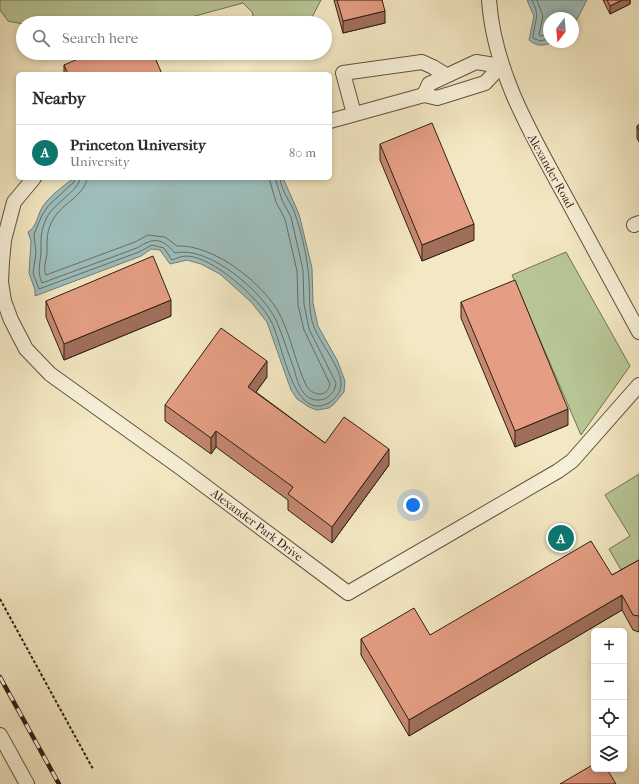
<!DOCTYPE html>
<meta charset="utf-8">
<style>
body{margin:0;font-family:"IM FELL French Canon",serif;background:#f2f2f3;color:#2b2b33}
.controls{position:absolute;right:12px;bottom:12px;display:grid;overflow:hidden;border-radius:6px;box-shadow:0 2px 6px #0003}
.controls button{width:36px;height:36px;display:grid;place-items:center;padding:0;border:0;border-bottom:1px solid #e1e1e2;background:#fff;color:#2b2b33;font:20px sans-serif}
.compass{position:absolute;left:543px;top:12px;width:36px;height:36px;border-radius:50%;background:#fff;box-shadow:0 2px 6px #0003;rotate:196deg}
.you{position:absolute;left:413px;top:505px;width:14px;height:14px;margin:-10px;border:3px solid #fff;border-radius:50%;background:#1a73e8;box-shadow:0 0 0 6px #1a73e833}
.badge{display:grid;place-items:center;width:26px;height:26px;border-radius:50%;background:#0f766e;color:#fff;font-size:13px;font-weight:700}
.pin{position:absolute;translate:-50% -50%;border:2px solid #fff;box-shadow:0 1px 4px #0006}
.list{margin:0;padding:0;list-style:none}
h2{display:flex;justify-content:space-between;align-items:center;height:52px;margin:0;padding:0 16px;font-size:17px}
h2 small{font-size:13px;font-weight:400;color:#7c7c81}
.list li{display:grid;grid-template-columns:26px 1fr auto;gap:12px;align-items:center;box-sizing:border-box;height:56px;padding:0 16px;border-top:1px solid #e1e1e2}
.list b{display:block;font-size:15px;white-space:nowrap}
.list p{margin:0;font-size:13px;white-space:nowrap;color:#7c7c81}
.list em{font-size:13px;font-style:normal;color:#7c7c81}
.icon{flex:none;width:22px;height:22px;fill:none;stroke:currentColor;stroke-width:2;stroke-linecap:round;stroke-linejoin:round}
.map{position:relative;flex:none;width:639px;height:784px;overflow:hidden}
.search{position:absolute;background:#fff;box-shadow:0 2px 6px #0003;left:16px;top:16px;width:316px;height:44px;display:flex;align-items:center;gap:10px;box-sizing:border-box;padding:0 14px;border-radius:22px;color:#7c7c81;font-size:15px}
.panel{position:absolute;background:#fff;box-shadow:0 2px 6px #0003;left:16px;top:72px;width:316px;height:108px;border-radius:6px}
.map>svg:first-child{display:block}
</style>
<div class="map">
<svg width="639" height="784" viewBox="0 0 639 784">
<rect width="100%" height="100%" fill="#f3e8c3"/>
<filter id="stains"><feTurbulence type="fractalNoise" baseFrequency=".005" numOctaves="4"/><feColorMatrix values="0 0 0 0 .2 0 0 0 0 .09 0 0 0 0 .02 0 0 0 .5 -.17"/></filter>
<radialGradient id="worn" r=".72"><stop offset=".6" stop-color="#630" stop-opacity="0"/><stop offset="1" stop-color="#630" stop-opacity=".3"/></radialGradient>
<path fill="#b8c696" stroke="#747255" d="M 0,0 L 321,0 L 309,23 L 255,23 L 252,12 L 243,3 L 169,23 L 23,24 L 8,21 L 0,10 Z
M 566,252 L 630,366 L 581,435 L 512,275 Z
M 639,474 L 639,573 L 627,580 L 609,549 L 630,536 L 605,495 Z"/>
<path fill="#9ebebc" stroke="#727e79" d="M 527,0 L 587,0 L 573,27 L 573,18 L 549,18 L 549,42 L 553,42 C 544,46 537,47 529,40 L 534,16 Z
M 74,178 L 283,178 L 299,214 L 312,268 L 313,303 L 318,326 L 337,360 L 345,381 L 344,392 L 334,404 L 329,408 L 317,410 L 309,407 L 297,399 L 291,390 L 267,322 L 251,302 L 220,274 L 201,264 L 187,260 L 170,264 L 160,250 L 151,249 L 141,256 L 35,296 L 35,290 L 29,273 L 31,241 L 28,232 C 37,227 37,215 43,206 C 51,195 63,186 74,178 Z"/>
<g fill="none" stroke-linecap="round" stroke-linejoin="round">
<path stroke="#666e68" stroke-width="1" d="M 532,0 C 541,17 534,21 533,38 L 540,41 L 549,39
M 537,0 L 543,16 L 539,35 L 541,36 L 549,34
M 75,178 L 74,182 L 49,205 L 42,215 L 34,234 L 36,253 L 33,273 L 39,289 L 139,252 L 152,245 L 164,248 L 172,260 C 177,258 181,256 187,256 C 213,257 259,298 271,321 C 282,342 290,403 316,406 C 328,407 341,396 341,384 C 342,369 320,343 314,327 C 307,309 311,289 308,270 C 306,252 301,231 295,214 C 291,202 281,191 280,178
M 80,178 C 80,190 53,204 47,217 C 40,232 41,238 41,253 C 40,264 37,272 42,283 L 137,248 C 154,237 162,238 175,253 C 208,245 262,291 276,320 C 283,336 288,353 294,369 C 296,376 298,385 303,392 C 313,406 334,401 336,383 L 309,329 L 304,304 L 303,270 L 291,217 L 282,200 L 275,178
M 87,178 C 86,194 62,204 54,218 C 46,230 47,241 47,254 C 46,261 43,268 46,275 L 135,242 L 148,235 L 165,237 L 177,246 C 214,244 266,285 281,317 C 292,340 296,365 307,387 C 314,396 327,398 330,384 L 304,330 L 298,305 L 297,271 L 285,219 L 276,202 L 269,178"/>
<defs>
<path id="minor" d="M 489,0 C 494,71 530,132 564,194 C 589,240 614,286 639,332
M 424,95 L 429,84 L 476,62 L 501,66
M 354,114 L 343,73 L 422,62 L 433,67 L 446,75
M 330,121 L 424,95 L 437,98 L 485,83 L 501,66
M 34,178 L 14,202 L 4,240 L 2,262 L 1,282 L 4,301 L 11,320 L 26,349 L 50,374 L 181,468 L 348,593 L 558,471 L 572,461 L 639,385
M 634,225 L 639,223
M 0,735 L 27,784"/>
</defs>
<use href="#minor" stroke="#605140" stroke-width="16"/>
<path stroke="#2f1f14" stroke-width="2" stroke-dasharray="3 2" stroke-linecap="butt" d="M 0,599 L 93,769"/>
<use href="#minor" stroke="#f7f0d8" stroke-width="14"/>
<defs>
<path id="rail" d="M 0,677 L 59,784"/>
</defs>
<use href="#rail" stroke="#2f1f14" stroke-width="4.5"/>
<use href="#rail" stroke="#f7f0d8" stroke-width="3" stroke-dasharray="9" stroke-linecap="butt"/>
</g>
<path fill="#c58871" stroke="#2f1f14" d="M 334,0 L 382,0 L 385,23 L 343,33 Z
M 603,0 L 630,0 L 630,4 L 610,14 Z
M 64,65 L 162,74 L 64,74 Z
M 639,124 L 639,142 L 637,138 L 637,126 Z
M 380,144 L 474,240 L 422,261 L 380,160 Z
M 46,301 L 171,316 L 64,360 L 46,317 Z
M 461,302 L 568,425 L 515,447 L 461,318 Z
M 267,377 L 256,392 L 325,443 L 389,465 L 332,543 L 288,510 L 288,500 L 216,447 L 211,454 L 165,421 L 165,405 Z
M 639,560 L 639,632 L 633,630 L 622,610 L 409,736 L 361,655 L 361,639 L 430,635 L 612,575 Z"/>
<path fill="#a06f5c" stroke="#2f1f14" d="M 622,0 L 630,0 L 630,4 L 610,14 L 610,6 Z
M 385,11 L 385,23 L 343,33 L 343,21 Z
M 474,224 L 474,240 L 422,261 L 422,245 Z
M 171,300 L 171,316 L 64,360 L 64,344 Z
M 267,361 L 267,377 L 248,403 L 248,387 Z
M 568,409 L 568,425 L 515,447 L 515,431 Z
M 216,431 L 216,447 L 211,454 L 211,438 Z
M 389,449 L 389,465 L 332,543 L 332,527 Z
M 622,595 L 622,610 L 409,736 L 409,720 Z"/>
<path fill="#e59e83" stroke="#2f1f14" d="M 337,0 L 382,0 L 385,11 L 343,21 Z
M 607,0 L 622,0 L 610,6 Z
M 92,53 L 153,53 L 162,74 L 68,74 L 64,65 Z
M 432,123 L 474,224 L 422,245 L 380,144 Z
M 639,124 L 639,130 L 637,126 Z
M 153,256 L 171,300 L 64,344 L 46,301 Z
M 515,280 L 568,409 L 515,431 L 461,302 Z
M 221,328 L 267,361 L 248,387 L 325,443 L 344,417 L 389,449 L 332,527 L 288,494 L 293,487 L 216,431 L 211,438 L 165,405 Z
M 591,541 L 612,575 L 639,560 L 639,616 L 633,615 L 622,595 L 409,720 L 361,639 L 414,608 L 430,635 Z
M 594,764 L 594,769 L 607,769 L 616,784 L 560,784 Z"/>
<g text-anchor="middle" stroke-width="3.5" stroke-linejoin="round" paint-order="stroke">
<g font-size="12" fill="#2f1f14" stroke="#f7f0d8">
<text transform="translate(551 171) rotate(61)" y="4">Alexander Road</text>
<text transform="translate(257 525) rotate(37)" y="4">Alexander Park Drive</text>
</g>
</g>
<rect width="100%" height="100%" filter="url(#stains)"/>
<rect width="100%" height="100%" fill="url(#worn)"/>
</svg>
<div class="controls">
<button>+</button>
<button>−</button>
<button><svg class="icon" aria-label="locate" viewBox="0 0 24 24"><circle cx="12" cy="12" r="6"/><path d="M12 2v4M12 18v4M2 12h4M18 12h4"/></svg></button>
<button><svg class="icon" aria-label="layers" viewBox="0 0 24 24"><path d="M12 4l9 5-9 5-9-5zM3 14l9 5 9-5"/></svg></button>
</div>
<svg class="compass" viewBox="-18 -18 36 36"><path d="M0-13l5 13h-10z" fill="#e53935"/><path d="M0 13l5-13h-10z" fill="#7c7c81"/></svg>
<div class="you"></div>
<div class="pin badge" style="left:561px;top:538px">A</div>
<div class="search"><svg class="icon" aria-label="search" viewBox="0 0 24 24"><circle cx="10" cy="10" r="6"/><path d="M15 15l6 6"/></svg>Search here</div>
<section class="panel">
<h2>Nearby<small></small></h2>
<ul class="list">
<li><span class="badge">A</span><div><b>Princeton University</b><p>University</p></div><em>80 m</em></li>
</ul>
</section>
</div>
